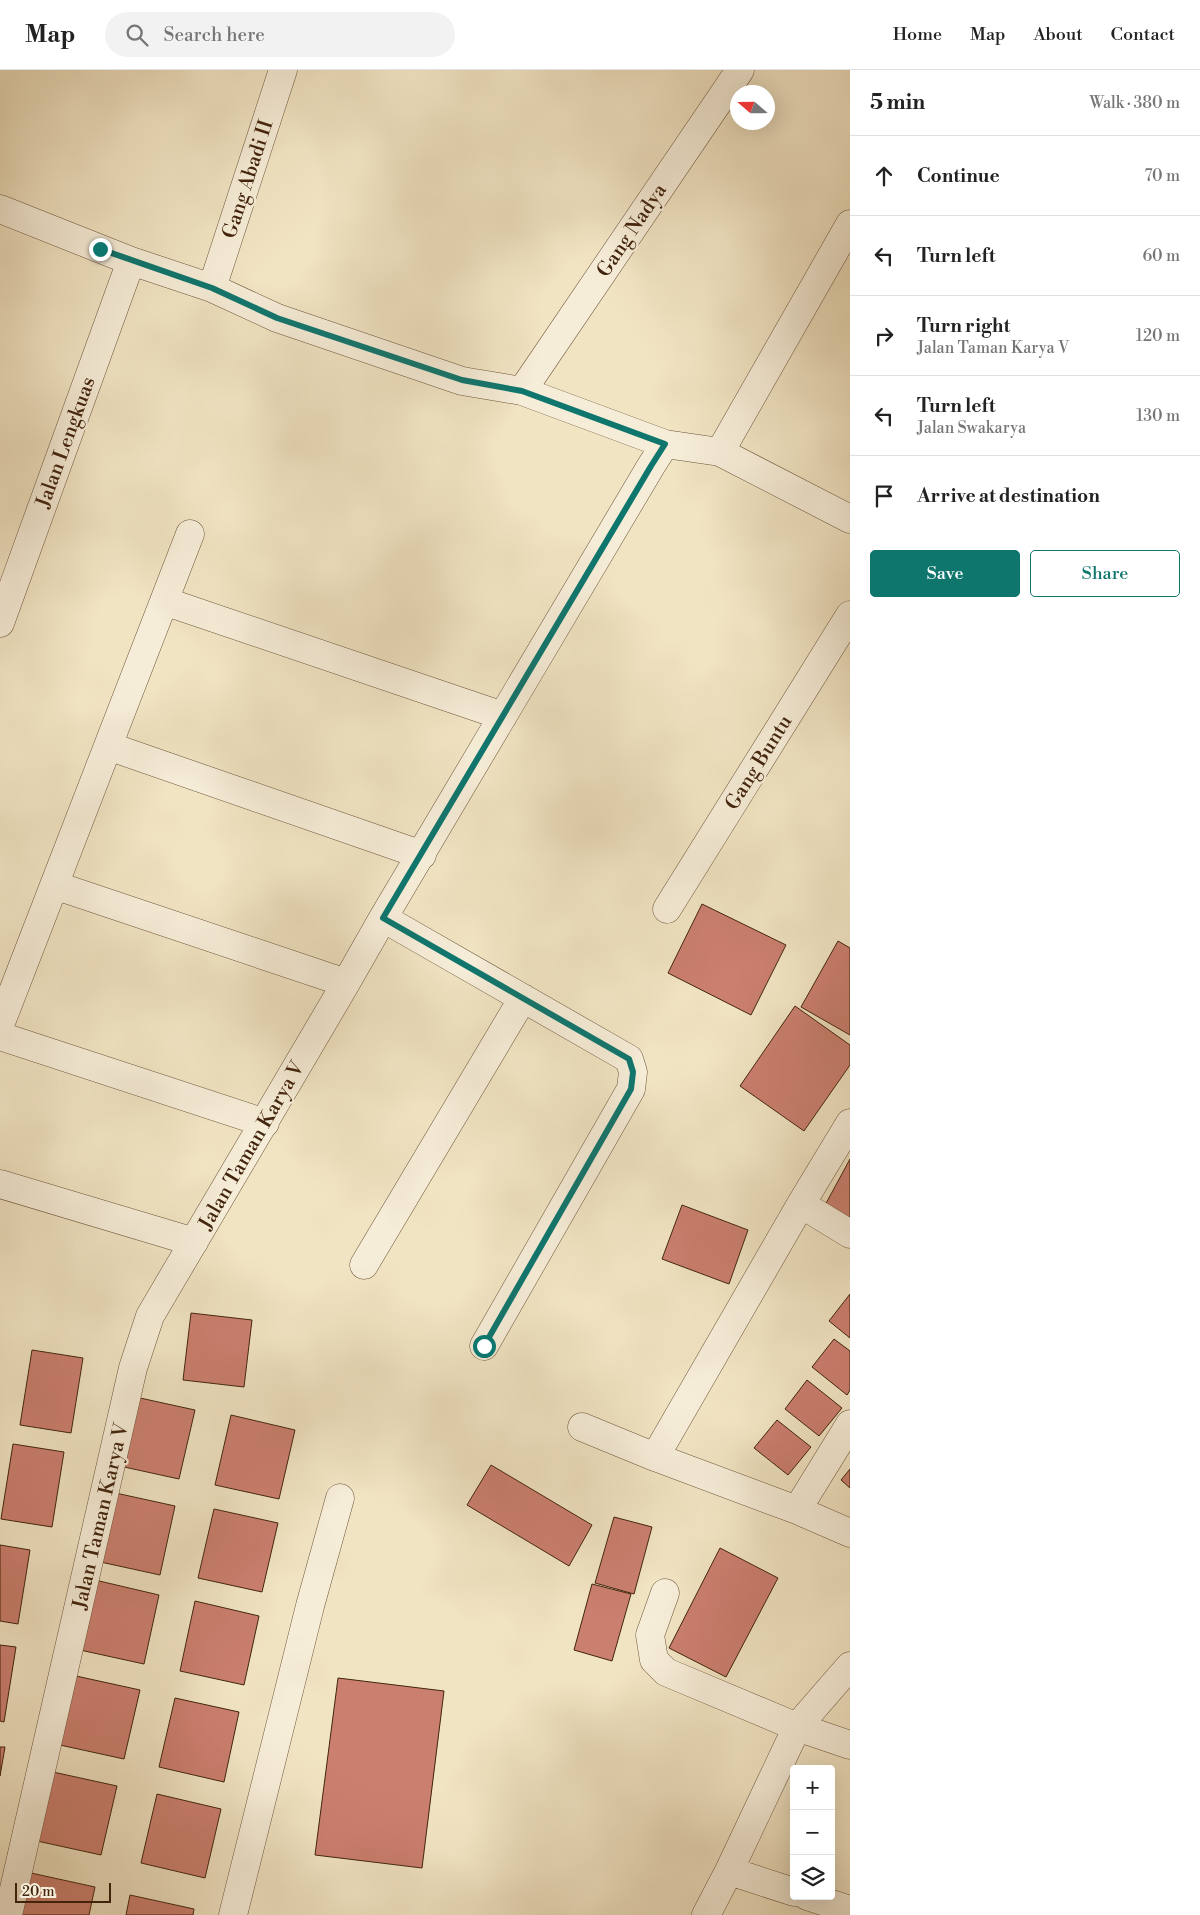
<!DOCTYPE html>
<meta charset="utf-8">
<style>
body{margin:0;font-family:"Libre Bodoni",serif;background:#f2f2f2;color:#222}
.controls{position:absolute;right:15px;bottom:15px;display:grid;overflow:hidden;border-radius:5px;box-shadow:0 5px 20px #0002}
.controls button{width:45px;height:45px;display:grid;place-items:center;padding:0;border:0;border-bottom:1px solid #e0e0e0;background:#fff;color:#222;font:25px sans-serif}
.compass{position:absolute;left:730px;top:15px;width:45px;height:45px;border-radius:50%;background:#fff;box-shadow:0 5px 20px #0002;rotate:290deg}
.scale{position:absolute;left:15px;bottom:12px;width:96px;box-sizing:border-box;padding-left:5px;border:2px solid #42240d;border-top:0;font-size:14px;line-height:18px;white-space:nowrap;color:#42240d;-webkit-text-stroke:4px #f6edd8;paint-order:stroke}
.stop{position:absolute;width:15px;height:15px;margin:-11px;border:4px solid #0f766e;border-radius:50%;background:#fff}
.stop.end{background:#0f766e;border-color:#fff;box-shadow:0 1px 5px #0008}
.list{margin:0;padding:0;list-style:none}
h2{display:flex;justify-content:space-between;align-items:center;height:65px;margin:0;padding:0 20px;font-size:21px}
h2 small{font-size:16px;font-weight:400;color:#767676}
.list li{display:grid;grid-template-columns:32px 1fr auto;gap:15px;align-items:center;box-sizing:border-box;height:80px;padding:0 20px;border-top:1px solid #e0e0e0}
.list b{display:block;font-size:19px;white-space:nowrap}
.list p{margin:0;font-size:16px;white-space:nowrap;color:#767676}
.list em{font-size:16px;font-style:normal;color:#767676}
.actions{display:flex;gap:10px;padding:15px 20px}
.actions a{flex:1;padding:11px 0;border:1px solid #0f766e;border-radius:5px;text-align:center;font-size:18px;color:#0f766e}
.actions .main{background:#0f766e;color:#fff}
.icon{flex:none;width:28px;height:28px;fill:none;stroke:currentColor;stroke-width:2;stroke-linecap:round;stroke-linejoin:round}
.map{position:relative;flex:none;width:850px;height:1845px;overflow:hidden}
header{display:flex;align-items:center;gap:30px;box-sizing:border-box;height:70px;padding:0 25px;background:#fff;border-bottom:1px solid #e0e0e0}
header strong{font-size:24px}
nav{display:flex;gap:28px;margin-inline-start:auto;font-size:18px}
.search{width:350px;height:45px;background:#f2f2f2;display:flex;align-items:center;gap:12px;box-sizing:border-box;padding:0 18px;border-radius:28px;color:#767676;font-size:19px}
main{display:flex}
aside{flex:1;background:#fff}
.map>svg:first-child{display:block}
</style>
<header>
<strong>Map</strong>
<div class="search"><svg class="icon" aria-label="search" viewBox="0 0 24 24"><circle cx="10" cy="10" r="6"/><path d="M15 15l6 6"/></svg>Search here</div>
<nav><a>Home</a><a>Map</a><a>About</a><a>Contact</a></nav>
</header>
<main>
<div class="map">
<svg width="850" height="1845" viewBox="0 0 850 1845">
<rect width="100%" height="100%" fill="#f1e4c3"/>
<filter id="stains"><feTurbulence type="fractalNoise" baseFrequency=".004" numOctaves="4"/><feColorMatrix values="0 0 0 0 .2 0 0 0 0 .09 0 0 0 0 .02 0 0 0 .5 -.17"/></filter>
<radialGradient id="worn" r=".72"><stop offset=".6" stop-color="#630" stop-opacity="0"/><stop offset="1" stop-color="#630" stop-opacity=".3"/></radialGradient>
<path fill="#cb7f6f" stroke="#42240d" d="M 702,834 L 786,875 L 751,945 L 668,903 Z
M 838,871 L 850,878 L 850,965 L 801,937 Z
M 795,936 L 850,975 L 850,995 L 804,1061 L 740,1016 Z
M 850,1089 L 850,1151 L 824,1137 Z
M 682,1135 L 748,1160 L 729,1214 L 662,1189 Z
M 850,1224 L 850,1268 L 829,1251 Z
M 191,1243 L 252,1250 L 244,1317 L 183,1310 Z
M 834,1269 L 850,1281 L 850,1320 L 847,1325 L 812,1297 Z
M 32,1280 L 83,1288 L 71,1363 L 20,1355 Z
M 807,1310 L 842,1338 L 819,1366 L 785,1339 Z
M 131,1326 L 195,1340 L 179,1409 L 115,1395 Z
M 231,1345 L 295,1360 L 279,1429 L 215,1415 Z
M 777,1350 L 811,1377 L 788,1405 L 754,1378 Z
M 13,1374 L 64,1382 L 52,1457 L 1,1449 Z
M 491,1395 L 592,1455 L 569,1496 L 467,1435 Z
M 850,1399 L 850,1418 L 841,1410 Z
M 111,1422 L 175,1436 L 160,1505 L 96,1491 Z
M 214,1439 L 278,1453 L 262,1522 L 198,1508 Z
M 614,1447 L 652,1457 L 634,1524 L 595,1513 Z
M 0,1475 L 30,1480 L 18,1554 L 0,1551 Z
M 720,1478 L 778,1508 L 726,1607 L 669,1578 Z
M 95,1510 L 159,1525 L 144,1594 L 80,1580 Z
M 592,1514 L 631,1524 L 612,1591 L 574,1580 Z
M 195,1531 L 259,1546 L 244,1615 L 180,1601 Z
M 0,1575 L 16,1577 L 4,1652 L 0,1651 Z
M 76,1606 L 140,1620 L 124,1689 L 60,1675 Z
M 338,1608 L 444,1621 L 422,1798 L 315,1785 Z
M 175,1628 L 239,1642 L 224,1712 L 159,1697 Z
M 0,1677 L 5,1677 L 0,1706 Z
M 53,1702 L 117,1716 L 101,1785 L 37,1771 Z
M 157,1724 L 221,1739 L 205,1808 L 141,1793 Z
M 31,1803 L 95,1817 L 89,1845 L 22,1845 Z
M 130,1825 L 194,1839 L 193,1845 L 126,1845 Z"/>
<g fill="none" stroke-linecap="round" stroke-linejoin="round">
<defs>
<path id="street" d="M 0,139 L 131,191 L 212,218 L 277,248 L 462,311 L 522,321 L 665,374 L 720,382 L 850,449
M 212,218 L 283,0
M 522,321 L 740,0
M 720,382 L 850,154
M 164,531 L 503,646
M 0,553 L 131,191
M 108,676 L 422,785
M 54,815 L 346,913
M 667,839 L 850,545
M 383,848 L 629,989 L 633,1002 L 631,1019 L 484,1276
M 0,955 L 190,464
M 0,966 L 265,1053
M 850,1053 L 801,1134 L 655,1387 L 797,1440 L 850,1463
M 0,1114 L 194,1172
M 801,1134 L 850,1164
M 364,1195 L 523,928
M 582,1357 L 655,1387
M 797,1440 L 850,1354
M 665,1523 L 650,1565 L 654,1590 L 666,1602 L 797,1657 L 850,1675
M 729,1801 L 794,1822
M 807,1826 L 850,1840
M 8,1845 L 133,1298 L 150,1246 L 346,913 L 383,848 L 651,396 L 665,374
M 233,1845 L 310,1536 L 340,1428
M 706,1845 L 729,1801 L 797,1657 L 850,1596"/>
</defs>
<use href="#street" stroke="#6e543a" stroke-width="29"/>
<use href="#street" stroke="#f6edd8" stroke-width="28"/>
</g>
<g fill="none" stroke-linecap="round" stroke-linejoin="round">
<path stroke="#0f766e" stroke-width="6" d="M 100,179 L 212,218 L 277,248 L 462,310 L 522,321 L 665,374 L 651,396 L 383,848 L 629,989 L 633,1002 L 631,1019 L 484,1276"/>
</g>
<g text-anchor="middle" stroke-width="4.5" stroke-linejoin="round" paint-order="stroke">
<g font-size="20" fill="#42240d" stroke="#f6edd8">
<text transform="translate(247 109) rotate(-72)" y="7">Gang Abadi II</text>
<text transform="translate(631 160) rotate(-56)" y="7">Gang Nadya</text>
<text transform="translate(65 372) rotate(-70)" y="7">Jalan Lengkuas</text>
<text transform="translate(758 692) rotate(-58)" y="7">Gang Buntu</text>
<text transform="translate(251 1075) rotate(-60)" y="7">Jalan Taman Karya V</text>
<text transform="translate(100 1446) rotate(-77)" y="7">Jalan Taman Karya V</text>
</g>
</g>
<rect width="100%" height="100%" filter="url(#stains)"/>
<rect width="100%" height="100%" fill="url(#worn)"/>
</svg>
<div class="controls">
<button>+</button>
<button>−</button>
<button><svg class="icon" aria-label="layers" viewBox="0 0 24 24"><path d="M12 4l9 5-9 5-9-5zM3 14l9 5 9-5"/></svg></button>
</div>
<svg class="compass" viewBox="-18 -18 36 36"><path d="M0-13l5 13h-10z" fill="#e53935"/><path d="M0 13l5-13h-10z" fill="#767676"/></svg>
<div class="scale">20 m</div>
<div class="stop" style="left:484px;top:1276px"></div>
<div class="stop end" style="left:100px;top:179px"></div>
</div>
<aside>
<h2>5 min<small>Walk · 380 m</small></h2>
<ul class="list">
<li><svg class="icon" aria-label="ahead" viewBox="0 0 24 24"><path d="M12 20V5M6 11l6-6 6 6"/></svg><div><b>Continue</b></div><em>70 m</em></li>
<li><svg class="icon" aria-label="left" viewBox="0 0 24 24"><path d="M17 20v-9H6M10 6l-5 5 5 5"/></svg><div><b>Turn left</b></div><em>60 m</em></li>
<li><svg class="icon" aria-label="right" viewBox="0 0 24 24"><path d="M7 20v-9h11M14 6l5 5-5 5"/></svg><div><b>Turn right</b><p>Jalan Taman Karya V</p></div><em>120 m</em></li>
<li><svg class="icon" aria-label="left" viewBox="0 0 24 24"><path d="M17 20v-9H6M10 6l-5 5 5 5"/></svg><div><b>Turn left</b><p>Jalan Swakarya</p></div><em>130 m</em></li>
<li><svg class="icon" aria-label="arrive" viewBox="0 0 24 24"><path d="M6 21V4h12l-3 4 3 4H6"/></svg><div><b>Arrive at destination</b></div></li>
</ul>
<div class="actions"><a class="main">Save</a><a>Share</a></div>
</aside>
</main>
